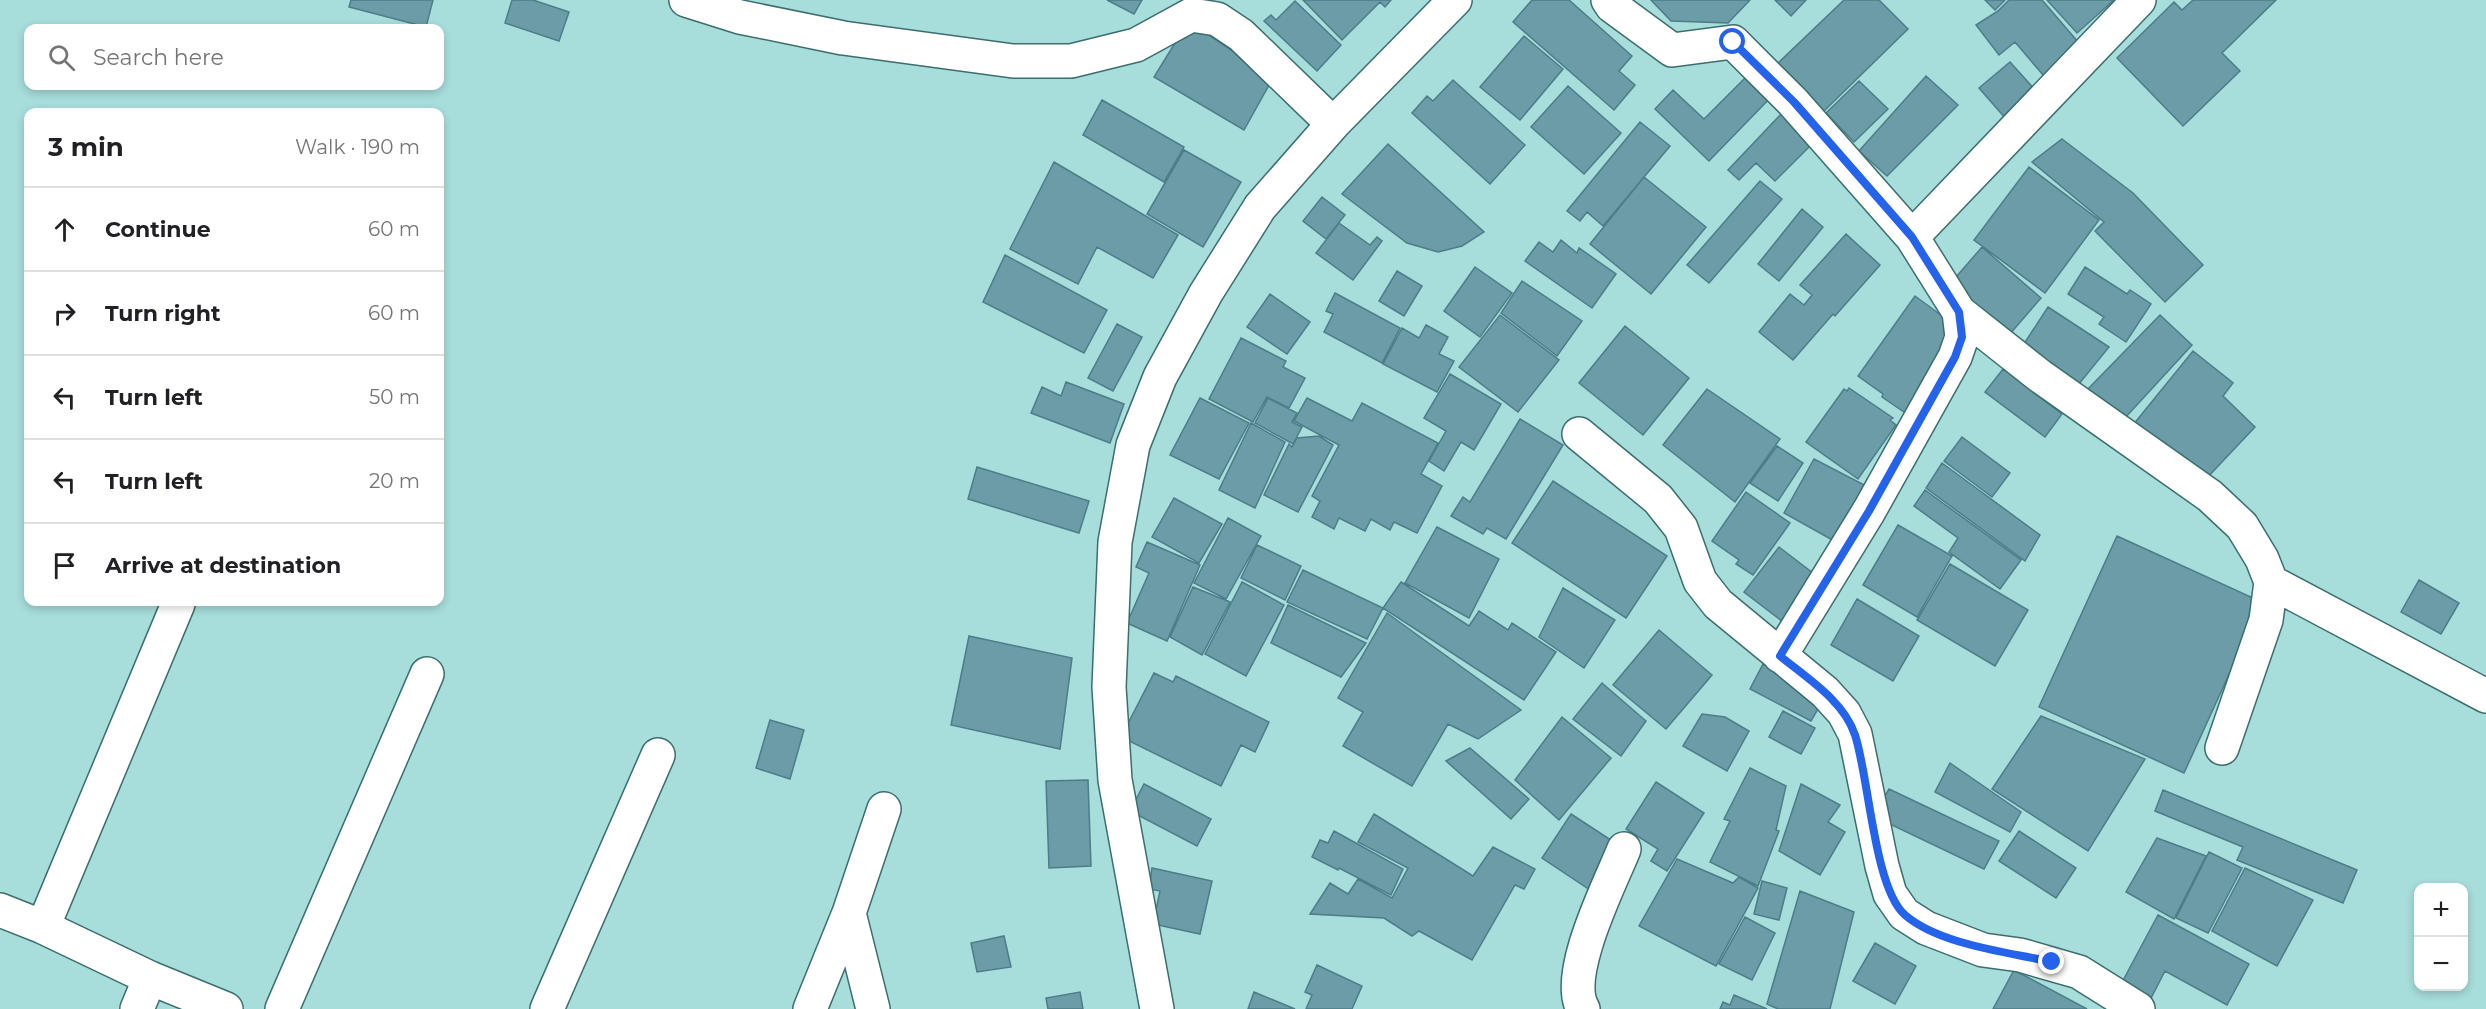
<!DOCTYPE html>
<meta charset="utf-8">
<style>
body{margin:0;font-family:Montserrat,sans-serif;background:#f2f2f2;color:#202124}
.controls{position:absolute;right:18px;bottom:18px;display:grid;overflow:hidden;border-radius:12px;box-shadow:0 3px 9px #0003}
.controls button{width:54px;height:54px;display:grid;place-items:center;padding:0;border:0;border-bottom:2px solid #e0e0e0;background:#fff;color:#202124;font:30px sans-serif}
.stop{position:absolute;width:18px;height:18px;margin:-14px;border:4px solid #2563eb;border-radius:50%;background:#fff}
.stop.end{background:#2563eb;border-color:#fff;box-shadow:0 2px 6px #0008}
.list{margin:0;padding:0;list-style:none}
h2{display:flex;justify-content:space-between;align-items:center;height:78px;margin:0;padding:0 24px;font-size:26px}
h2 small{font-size:20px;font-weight:400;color:#757577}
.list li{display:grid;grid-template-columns:39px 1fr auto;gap:18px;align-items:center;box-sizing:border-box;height:84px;padding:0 24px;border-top:2px solid #e0e0e0}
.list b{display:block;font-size:22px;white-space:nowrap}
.list em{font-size:20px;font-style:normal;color:#757577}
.icon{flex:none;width:33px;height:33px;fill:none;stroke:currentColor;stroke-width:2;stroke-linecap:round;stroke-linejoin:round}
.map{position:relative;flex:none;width:2486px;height:1009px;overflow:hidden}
.search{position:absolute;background:#fff;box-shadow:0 3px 9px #0003;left:24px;top:24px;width:420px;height:66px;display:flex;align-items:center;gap:15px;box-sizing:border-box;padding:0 21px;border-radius:12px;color:#757577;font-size:22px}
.panel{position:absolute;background:#fff;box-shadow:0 3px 9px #0003;left:24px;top:108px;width:420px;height:498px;border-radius:12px}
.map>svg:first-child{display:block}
</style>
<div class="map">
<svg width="2486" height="1009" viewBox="0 0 2486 1009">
<rect width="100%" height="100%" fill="#a7dddb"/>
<path fill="#6b9ca8" stroke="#4c7d88" stroke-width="1.5" d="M 351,0 L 433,0 L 426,27 L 349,7 Z
M 512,0 L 533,0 L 569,12 L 559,41 L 505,23 Z
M 1107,0 L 1142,0 L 1134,14 Z
M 1303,0 L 1391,0 L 1385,7 L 1380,2 L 1342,40 Z
M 1532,0 L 1569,0 L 1632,56 L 1619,71 L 1635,85 L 1614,110 L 1513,22 Z
M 1651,0 L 1750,0 L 1728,23 L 1671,21 Z
M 1775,0 L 1806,0 L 1791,16 Z
M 1844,0 L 1879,0 L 1908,29 L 1822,113 L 1776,65 Z
M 1985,0 L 2005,0 L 1995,10 Z
M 2009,0 L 2042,0 L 2085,50 L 2049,82 L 2015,42 L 1999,55 L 1976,25 L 1998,11 Z
M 2047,0 L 2114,0 L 2077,33 Z
M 2193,0 L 2276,0 L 2222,53 L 2240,71 L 2183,126 L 2117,58 L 2174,2 L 2182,10 Z
M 1295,1 L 1341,45 L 1317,71 L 1264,21 L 1271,15 L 1276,20 Z
M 1195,26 L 1273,78 L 1244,130 L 1154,77 L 1178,38 L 1186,38 Z
M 1524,36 L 1563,69 L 1520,120 L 1480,87 Z
M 2010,62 L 2037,92 L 2006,119 L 1979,88 Z
M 1752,71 L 1775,93 L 1709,161 L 1655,109 L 1673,90 L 1704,119 Z
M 1926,76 L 1958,105 L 1887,176 L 1859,151 Z
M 1453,80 L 1525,145 L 1490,184 L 1412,113 L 1427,96 L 1433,101 Z
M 1859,81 L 1888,109 L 1854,142 L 1826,113 Z
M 1568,86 L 1621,133 L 1584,174 L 1531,127 Z
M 1102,100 L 1184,147 L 1164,182 L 1083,135 Z
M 1784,111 L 1815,141 L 1775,181 L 1756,163 L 1739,180 L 1728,170 Z
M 1640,122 L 1670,146 L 1603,226 L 1587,212 L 1580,221 L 1567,211 Z
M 2062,139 L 2133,193 L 2203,265 L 2165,302 L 2095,231 L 2104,222 L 2032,162 Z
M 1388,144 L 1484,232 L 1462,246 L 1438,252 L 1407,243 L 1342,194 Z
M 1184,150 L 1241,182 L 1203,247 L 1147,214 Z
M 1054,162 L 1178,235 L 1153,278 L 1097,247 L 1078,284 L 1010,249 Z
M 2029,167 L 2099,220 L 2045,293 L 1974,240 Z
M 1644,177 L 1706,227 L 1651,294 L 1590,244 Z
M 1760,181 L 1782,199 L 1709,283 L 1687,265 Z
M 1322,197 L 1345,215 L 1326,239 L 1303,221 Z
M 1802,209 L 1823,227 L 1779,281 L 1758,264 Z
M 1339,223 L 1370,245 L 1377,237 L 1382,241 L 1353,280 L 1316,253 Z
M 1846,234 L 1880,265 L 1835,316 L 1833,314 L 1793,360 L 1759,332 L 1790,294 L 1804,305 L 1812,295 L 1800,285 Z
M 1561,240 L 1577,253 L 1579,248 L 1616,274 L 1592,308 L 1525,261 L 1539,242 L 1553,252 Z
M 1982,247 L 2041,298 L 2004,341 L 1950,284 Z
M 1005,255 L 1107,310 L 1084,353 L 983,302 Z
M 1475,267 L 1512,293 L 1480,337 L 1444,311 Z
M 2085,267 L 2127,294 L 2130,290 L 2151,304 L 2126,342 L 2099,324 L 2104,317 L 2068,294 Z
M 1397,271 L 1422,286 L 1404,316 L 1379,301 Z
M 1522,281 L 1582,321 L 1557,356 L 1501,313 Z
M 1335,293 L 1400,328 L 1382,363 L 1324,332 L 1333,314 L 1326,311 Z
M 1270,294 L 1310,322 L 1287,354 L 1247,327 Z
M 1915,296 L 1949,321 L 1940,366 L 1907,414 L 1882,397 L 1883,394 L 1858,376 Z
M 2048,307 L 2109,347 L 2074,390 L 2018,353 Z
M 1500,315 L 1559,360 L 1518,412 L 1459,367 Z
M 2160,315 L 2192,345 L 2124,419 L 2088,389 Z
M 1117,324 L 1142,337 L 1113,391 L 1088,378 Z
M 1426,325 L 1448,337 L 1439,354 L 1454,361 L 1437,392 L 1383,364 L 1402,328 L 1419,338 Z
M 1625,326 L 1689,378 L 1643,435 L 1579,383 Z
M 1241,338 L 1286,361 L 1283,367 L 1305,378 L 1289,408 L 1267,397 L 1253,422 L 1209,399 Z
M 2193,351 L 2233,383 L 2223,396 L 2255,427 L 2204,481 L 2133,425 Z
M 2003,369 L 2062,414 L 2045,437 L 1985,392 Z
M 1450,374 L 1501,404 L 1474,450 L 1461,442 L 1444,471 L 1429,461 L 1446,431 L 1424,418 Z
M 1066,382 L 1124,404 L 1110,443 L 1031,413 L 1042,387 L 1061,396 Z
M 1849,388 L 1893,418 L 1890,420 L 1896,425 L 1858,479 L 1806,442 L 1844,389 L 1847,391 Z
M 1707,389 L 1780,439 L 1735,502 L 1663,445 Z
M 1200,398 L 1249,423 L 1219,479 L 1170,455 Z
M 1268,398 L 1297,413 L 1292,422 L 1302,427 L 1293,444 L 1255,423 Z
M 1307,398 L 1352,421 L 1362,403 L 1438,443 L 1421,474 L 1442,486 L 1417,533 L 1394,522 L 1390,530 L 1371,519 L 1365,531 L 1339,518 L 1334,529 L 1312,517 L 1320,501 L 1312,496 L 1339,445 L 1294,421 Z
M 1520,419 L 1563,445 L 1506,539 L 1487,528 L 1483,534 L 1451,516 L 1463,497 L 1470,502 Z
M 1251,423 L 1285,442 L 1255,508 L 1219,490 Z
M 1319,436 L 1333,445 L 1298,512 L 1264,495 L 1289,444 L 1292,447 L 1297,438 Z
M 1962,437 L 2010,473 L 1992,497 L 1944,461 Z
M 1777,446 L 1803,463 L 1778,501 L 1750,483 Z
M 1814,459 L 1874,490 L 1843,546 L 1784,513 Z
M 1942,463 L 2040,535 L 2025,561 L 1926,488 Z
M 977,467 L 1089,501 L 1079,533 L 968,499 Z
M 1553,481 L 1667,556 L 1626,618 L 1512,543 Z
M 1925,490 L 2021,560 L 2000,589 L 1949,552 L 1958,538 L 1914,506 Z
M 1746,492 L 1790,523 L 1753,575 L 1736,564 L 1739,560 L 1712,541 Z
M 1174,498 L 1222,524 L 1199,563 L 1152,537 Z
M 1228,518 L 1261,536 L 1226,599 L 1194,583 Z
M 1898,525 L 1952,556 L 1917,617 L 1863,585 Z
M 1437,527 L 1499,559 L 1469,618 L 1405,583 Z
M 2117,536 L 2262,602 L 2184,773 L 2039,707 Z
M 1147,542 L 1200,565 L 1167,641 L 1127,623 L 1149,573 L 1136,567 Z
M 1257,545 L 1301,566 L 1285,600 L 1241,578 Z
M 1779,547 L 1822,580 L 1787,625 L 1744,592 Z
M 1950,564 L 2028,610 L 1995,666 L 1917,620 Z
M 1303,570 L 1383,608 L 1367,639 L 1287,602 Z
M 2419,580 L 2459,603 L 2441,634 L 2401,612 Z
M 1242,582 L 1284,605 L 1246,676 L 1205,654 Z
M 1401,582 L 1469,626 L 1479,611 L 1508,630 L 1512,623 L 1556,652 L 1524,700 L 1383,608 Z
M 1193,587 L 1230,602 L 1202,655 L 1170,637 Z
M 1563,588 L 1615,620 L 1584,668 L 1539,637 Z
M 1857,599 L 1919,636 L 1893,681 L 1831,645 Z
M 1288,605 L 1366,643 L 1341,677 L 1271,643 Z
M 1387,613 L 1521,710 L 1478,739 L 1448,724 L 1412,786 L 1343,746 L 1363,712 L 1338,698 Z
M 1659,630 L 1712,675 L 1666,729 L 1613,685 Z
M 969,636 L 1072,658 L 1060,749 L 951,725 Z
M 1763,664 L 1825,697 L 1811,721 L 1750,689 Z
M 1154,673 L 1173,682 L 1176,676 L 1269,722 L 1255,752 L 1241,745 L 1221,786 L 1121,737 Z
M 1602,683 L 1646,721 L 1621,756 L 1573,719 Z
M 1783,711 L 1815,728 L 1801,754 L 1769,737 Z
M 1702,714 L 1725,717 L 1749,731 L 1727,771 L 1683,746 Z
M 2041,716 L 2145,759 L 2088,851 L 1992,789 Z
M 1562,717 L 1611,758 L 1559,820 L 1515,780 Z
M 770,720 L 804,730 L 790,779 L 756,768 Z
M 1470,748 L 1529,799 L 1511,819 L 1446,761 Z
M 1950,763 L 2021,812 L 2010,832 L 1935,792 Z
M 1750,768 L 1786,786 L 1776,830 L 1779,831 L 1758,886 L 1710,862 L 1730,821 L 1724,819 Z
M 1088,780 L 1091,866 L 1049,868 L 1046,781 Z
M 1656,782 L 1704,813 L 1667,871 L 1651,861 L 1658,849 L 1626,829 Z
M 1144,784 L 1211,819 L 1197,846 L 1130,811 Z
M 1801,784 L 1840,805 L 1828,822 L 1845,832 L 1820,875 L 1779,851 Z
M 1889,789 L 1999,841 L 1984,869 L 1873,816 Z
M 2163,790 L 2357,870 L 2343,903 L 2237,860 L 2243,847 L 2155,811 Z
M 1374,814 L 1473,876 L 1493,847 L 1535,869 L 1524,889 L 1515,885 L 1472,960 L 1419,931 L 1412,936 L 1384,918 L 1310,914 L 1330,883 L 1348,894 L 1358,879 L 1392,898 L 1408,868 L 1358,842 Z
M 1571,814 L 1620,846 L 1590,890 L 1542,858 Z
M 1334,831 L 1403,869 L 1391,895 L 1339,868 L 1338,870 L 1312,857 L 1320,840 L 1328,843 Z
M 2019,831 L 2076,868 L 2056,898 L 1999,861 Z
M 2157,838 L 2206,856 L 2174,919 L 2126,892 Z
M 2209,852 L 2242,868 L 2208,933 L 2176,918 Z
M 1677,859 L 1733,883 L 1739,877 L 1758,888 L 1716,966 L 1639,926 Z
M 1152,868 L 1212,881 L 1200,934 L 1153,924 L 1160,891 L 1149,889 Z
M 2245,868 L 2313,900 L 2277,966 L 2212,931 Z
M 1762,881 L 1787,888 L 1779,920 L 1754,914 Z
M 1800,891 L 1854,912 L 1830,1009 L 1778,1009 L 1767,1004 Z
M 2158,915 L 2249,964 L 2227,1005 L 2165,971 L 2148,1004 L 2119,988 Z
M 1745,917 L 1775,933 L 1752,980 L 1719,964 Z
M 1004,936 L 1011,967 L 977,972 L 971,943 Z
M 1875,943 L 1916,966 L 1895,1004 L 1853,981 Z
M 1317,965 L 1362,986 L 1352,1009 L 1306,1009 L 1312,995 L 1305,992 Z
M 2014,970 L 2087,1009 L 1993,1009 Z
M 1080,992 L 1083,1009 L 1048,1009 L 1046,998 Z
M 1254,992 L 1295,1009 L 1248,1009 Z
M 1734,995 L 1767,1009 L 1720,1009 L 1723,1002 L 1730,1005 Z"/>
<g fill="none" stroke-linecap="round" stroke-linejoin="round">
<defs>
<path id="minor" d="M 686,0 L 740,17 L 843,38 L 1013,61 L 1071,61 L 1136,45 L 1191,15 L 1217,19 L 1241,35 L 1333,124
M 1608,0 L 1612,6 L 1672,50 L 1733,42 L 1793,102 L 1912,237 L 1959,312 L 1962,337 L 1955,357 L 1869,511 L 1780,656
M 1912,237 L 2139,0
M 1959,312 L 2040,376 L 2210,496 L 2242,526 L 2262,559 L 2271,582 L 2266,620 L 2222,748
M 1579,434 L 1658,499 L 1681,528 L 1700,581 L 1718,604 L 1825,692 L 1844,713 L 1855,734 L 1882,866 L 1890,894 L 1904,914 L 1926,928 L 1983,950 L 2020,955 L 2079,972 L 2138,1009
M 2271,582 L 2486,696
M 0,910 L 43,927 L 150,978 L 226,1009
M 849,913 L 873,1009
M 43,927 L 178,604
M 137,1009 L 150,978
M 282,1009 L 427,674
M 547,1009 L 658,755
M 810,1009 L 849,913 L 884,809
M 1157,1009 L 1115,780 L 1109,687 L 1115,542 L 1133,445 L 1160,377 L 1206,293 L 1260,207 L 1333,124 L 1455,0
M 1583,1009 C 1563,975 1610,884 1624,849"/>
</defs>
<use href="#minor" stroke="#3b6e6d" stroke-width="36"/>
<use href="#minor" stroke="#fff" stroke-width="33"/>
</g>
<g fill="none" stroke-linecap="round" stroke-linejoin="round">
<path stroke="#2563eb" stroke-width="8" d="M 1733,42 L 1794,102 L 1912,237 L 1959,312 L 1962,337 L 1955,357 L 1869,511 L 1780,656 C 1807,678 1844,701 1855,735 C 1869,777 1874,888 1905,915 C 1940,945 2008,952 2052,962"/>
</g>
</svg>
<div class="controls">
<button>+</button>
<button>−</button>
</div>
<div class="stop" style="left:1733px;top:42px"></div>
<div class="stop end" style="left:2052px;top:962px"></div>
<div class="search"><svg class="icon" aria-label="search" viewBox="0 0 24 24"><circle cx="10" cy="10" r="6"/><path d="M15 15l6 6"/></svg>Search here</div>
<section class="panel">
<h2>3 min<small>Walk · 190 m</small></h2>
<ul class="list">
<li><svg class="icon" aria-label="ahead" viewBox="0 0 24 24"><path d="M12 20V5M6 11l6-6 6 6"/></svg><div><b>Continue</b></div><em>60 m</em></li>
<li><svg class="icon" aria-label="right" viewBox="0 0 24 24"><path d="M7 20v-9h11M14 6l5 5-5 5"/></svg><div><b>Turn right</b></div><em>60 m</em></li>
<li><svg class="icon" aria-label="left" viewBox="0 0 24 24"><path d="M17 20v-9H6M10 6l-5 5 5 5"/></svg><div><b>Turn left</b></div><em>50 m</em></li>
<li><svg class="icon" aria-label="left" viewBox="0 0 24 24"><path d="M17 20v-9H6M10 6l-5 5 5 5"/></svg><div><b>Turn left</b></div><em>20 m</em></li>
<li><svg class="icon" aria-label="arrive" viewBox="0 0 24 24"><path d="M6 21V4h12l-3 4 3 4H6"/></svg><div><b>Arrive at destination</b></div></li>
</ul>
</section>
</div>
